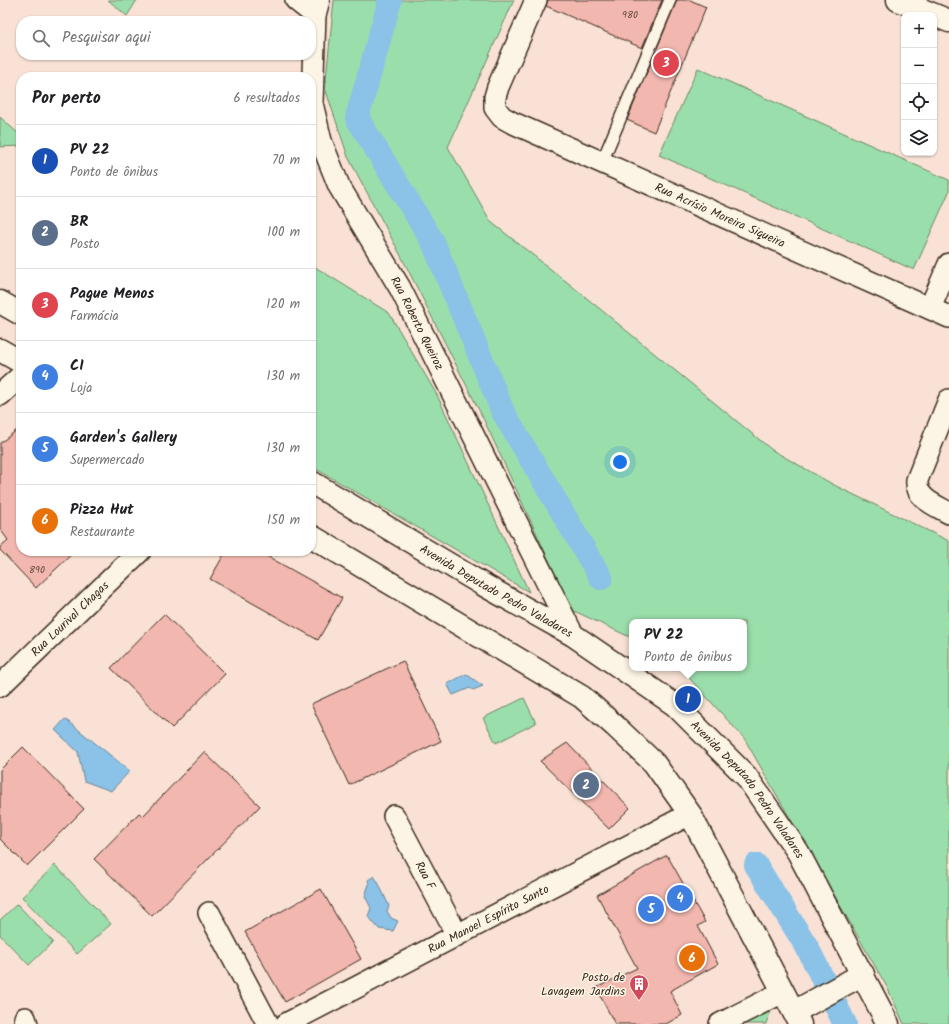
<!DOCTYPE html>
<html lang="pt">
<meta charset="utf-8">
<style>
body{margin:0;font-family:Kalam,sans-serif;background:#f2f2f2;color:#202124}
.controls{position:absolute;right:12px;top:12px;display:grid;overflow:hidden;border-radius:8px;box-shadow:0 1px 3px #0004}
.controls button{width:36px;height:36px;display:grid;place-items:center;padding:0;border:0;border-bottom:1px solid #e0e0e0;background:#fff;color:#202124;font:20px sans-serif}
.you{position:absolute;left:620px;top:462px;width:14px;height:14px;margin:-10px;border:3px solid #fff;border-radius:50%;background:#1a73e8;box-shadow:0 0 0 6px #1a73e833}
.badge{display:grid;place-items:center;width:26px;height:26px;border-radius:50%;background:#db2777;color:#fff;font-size:13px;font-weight:700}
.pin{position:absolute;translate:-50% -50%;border:2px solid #fff;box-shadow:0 1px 4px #0006}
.popup{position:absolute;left:629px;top:619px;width:118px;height:52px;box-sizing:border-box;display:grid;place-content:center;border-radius:8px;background:#fff;filter:drop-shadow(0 1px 3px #0005);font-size:13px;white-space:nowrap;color:#757577}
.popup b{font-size:15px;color:#202124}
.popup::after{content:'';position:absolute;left:50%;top:100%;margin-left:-8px;border:8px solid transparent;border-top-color:#fff}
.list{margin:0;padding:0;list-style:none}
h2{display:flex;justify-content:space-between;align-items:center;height:52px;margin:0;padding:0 16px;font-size:17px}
h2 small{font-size:13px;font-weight:400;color:#757577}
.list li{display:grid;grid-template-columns:26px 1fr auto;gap:12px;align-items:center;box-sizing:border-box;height:72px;padding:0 16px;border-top:1px solid #e0e0e0}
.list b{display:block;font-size:15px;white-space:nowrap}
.list p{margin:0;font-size:13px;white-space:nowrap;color:#757577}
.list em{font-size:13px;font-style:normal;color:#757577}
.icon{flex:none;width:22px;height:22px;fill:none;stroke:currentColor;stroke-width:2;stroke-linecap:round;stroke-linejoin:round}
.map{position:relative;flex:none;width:949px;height:1024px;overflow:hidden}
.search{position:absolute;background:#fff;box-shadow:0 1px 3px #0004;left:16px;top:16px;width:300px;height:44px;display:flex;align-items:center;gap:10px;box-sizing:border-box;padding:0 14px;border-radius:16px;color:#757577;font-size:15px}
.panel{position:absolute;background:#fff;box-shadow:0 1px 3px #0004;left:16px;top:72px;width:300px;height:484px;border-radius:16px}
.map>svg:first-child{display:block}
</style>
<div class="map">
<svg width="949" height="1024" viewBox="0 0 949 1024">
<rect width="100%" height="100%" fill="#f9e2d5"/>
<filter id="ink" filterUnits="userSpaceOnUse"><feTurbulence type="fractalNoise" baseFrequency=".025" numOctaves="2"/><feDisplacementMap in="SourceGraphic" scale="8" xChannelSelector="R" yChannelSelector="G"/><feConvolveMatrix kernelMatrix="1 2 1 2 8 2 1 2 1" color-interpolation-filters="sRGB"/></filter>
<g filter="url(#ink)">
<path fill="#9adfab" stroke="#6a8464" d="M 108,0 L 137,0 L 127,16 Z
M 334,0 L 514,0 L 448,147 L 491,222 L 572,286 L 772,450 L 834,485 L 949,541 L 949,1024 L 904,1024 L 887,987 L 744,738 L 680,668 L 744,668 L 744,622 L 632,622 L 632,638 L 572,610 L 483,418 L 400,254 L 348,157 L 325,88 Z
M 698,68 L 949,180 L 949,192 L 914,270 L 659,155 Z
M 0,117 L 21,136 L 21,146 L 0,147 Z
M 315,267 L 389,313 L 437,395 L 529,592 L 311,466 L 311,273 Z
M 524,698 L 536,723 L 496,743 L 483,718 Z
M 55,865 L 111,924 L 77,954 L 22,897 Z
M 17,904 L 53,942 L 29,965 L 0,935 L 0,920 Z
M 771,1010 L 766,1024 L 742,1024 Z"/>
<path fill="#8ac2e8" stroke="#6a8597" d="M 466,674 L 483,686 L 473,690 L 470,688 L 453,695 L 447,684 Z
M 65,719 L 130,771 L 111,791 L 84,781 L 78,752 L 55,730 Z
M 374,876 L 378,882 L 389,906 L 387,911 L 391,918 L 398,921 L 393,931 L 379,929 L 368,916 L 371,908 L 365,896 L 369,884 L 368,880 Z"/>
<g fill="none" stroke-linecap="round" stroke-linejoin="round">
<path stroke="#8ac2e8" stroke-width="24" d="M 390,0 L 357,118 L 433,242 L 503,412 L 601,578
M 756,865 L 807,947 L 845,1024"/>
</g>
<path fill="#f2b7af" stroke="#3b2a1e" d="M 548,0 L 662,0 L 642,48 L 546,6 Z
M 677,0 L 690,0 L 706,7 L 654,132 L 627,120 Z
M 21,427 L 21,551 L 75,551 L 36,588 L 0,550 L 0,547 L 8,540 L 0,529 L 0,443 Z
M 226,551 L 258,551 L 342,598 L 318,640 L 210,579 Z
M 164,614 L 225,674 L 172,728 L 111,668 Z
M 403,661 L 441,741 L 349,785 L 311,704 Z
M 567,743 L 630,808 L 609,829 L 540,761 Z
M 23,747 L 84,809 L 27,866 L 0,839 L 0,770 Z
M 204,752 L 260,806 L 152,916 L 94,859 L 139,813 L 143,816 Z
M 667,855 L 705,922 L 698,926 L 718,964 L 670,991 L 682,1015 L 666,1024 L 615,1024 L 596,988 L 637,968 L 597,895 Z
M 321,889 L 361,959 L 285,1002 L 245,932 Z"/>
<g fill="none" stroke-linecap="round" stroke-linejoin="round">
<defs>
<path id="lane" d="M 602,162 L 670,0"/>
<g id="street">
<path d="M 296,0 L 315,15"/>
<path id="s1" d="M 319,0 L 315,15 L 312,103 L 321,141 L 339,186 L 400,288 L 573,635"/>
<path id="s2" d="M 536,0 L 498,87 L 495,97 L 495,108 L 502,117 L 511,122 L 949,317"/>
<path d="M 930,308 L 949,264"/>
<path d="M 0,395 L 21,376"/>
<path d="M 949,400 L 917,480 C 915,498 935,505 949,513"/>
<path id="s3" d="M 0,686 L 140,551"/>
<path id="s4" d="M 394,816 L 457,935"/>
<path d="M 209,913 L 268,1024"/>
<path d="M 25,1018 L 27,1024"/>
<path id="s5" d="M 286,1024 L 690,814"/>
<path d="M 720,1024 L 783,992"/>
</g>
<g id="secondary">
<path d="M 898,0 L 949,21"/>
<path d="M 0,302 L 21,314"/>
<path d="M 0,350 L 21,362"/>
<path id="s6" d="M 311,482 L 482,584 L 573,635 L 675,705 L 746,776 L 798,852 L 888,1024"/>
<path d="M 311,536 L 582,697 L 615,726 L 654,763 L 690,814 L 800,1024"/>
<path d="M 794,1012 L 863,974"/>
</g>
</defs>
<use href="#lane" stroke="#3b2a1e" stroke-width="14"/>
<use href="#street" stroke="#3b2a1e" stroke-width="24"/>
<use href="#secondary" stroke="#3b2a1e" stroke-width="25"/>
<use href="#lane" stroke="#fcf5e5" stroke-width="11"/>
<use href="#street" stroke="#fcf5e5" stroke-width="21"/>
<use href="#secondary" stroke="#fcf5e5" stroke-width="22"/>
</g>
</g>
<defs>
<symbol id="building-pin" viewBox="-11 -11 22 30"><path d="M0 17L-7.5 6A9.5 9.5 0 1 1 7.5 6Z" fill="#d1495b" stroke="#fcf5e5"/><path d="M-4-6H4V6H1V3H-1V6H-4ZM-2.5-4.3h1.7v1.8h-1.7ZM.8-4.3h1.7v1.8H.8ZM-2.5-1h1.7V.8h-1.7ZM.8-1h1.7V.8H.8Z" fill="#fff"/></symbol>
</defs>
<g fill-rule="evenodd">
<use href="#building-pin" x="628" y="973" width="22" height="30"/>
</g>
<g text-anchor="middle" stroke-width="3" stroke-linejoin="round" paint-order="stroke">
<g font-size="10" fill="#694d42">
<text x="630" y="18">980</text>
<text x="37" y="573">890</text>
</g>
<g font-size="12" fill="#3b2a1e" stroke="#fcf5e5">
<text dy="4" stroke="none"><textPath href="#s2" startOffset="367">Rua Acrísio Moreira Siqueira</textPath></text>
<text dy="4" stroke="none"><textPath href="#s1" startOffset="349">Rua Roberto Queiroz</textPath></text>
<text dy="4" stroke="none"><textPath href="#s6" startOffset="215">Avenida Deputado Pedro Valadares</textPath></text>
<text dy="4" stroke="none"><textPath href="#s3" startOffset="97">Rua Lourival Chagas</textPath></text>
<text dy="4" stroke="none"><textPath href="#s6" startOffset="539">Avenida Deputado Pedro Valadares</textPath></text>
<text dy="4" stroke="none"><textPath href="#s4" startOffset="67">Rua F</textPath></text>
<text dy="4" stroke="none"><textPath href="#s5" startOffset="228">Rua Manoel Espírito Santo</textPath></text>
</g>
<g font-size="12" fill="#3b2a1e" stroke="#fcf5e5" text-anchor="end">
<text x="625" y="981">Posto de<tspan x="625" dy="14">Lavagem Jardins</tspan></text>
</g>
</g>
</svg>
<div class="controls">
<button>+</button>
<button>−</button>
<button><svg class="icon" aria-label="locate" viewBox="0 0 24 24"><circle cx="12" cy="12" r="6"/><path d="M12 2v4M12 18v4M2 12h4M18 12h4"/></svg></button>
<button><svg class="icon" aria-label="layers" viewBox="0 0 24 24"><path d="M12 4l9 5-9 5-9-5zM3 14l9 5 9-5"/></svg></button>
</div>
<div class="you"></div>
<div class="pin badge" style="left:688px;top:699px;background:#1a4fb4">1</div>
<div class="popup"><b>PV 22</b>Ponto de ônibus</div>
<div class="pin badge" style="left:586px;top:785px;background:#5c6f8a">2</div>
<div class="pin badge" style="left:666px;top:63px;background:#e0444e">3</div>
<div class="pin badge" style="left:680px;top:898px;background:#3f7fe0">4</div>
<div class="pin badge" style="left:651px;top:909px;background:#3f7fe0">5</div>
<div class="pin badge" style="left:692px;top:958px;background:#e8710a">6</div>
<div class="search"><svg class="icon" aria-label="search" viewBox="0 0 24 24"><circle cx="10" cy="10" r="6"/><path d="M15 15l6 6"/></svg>Pesquisar aqui</div>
<section class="panel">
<h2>Por perto<small>6 resultados</small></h2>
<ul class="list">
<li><span class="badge" style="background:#1a4fb4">1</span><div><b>PV 22</b><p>Ponto de ônibus</p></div><em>70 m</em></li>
<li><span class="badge" style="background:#5c6f8a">2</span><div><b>BR</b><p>Posto</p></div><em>100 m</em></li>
<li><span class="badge" style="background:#e0444e">3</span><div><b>Pague Menos</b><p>Farmácia</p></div><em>120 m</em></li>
<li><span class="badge" style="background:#3f7fe0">4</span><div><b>CI</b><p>Loja</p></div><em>130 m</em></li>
<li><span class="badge" style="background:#3f7fe0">5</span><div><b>Garden's Gallery</b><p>Supermercado</p></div><em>130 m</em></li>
<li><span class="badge" style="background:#e8710a">6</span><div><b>Pizza Hut</b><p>Restaurante</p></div><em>150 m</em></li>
</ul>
</section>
</div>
